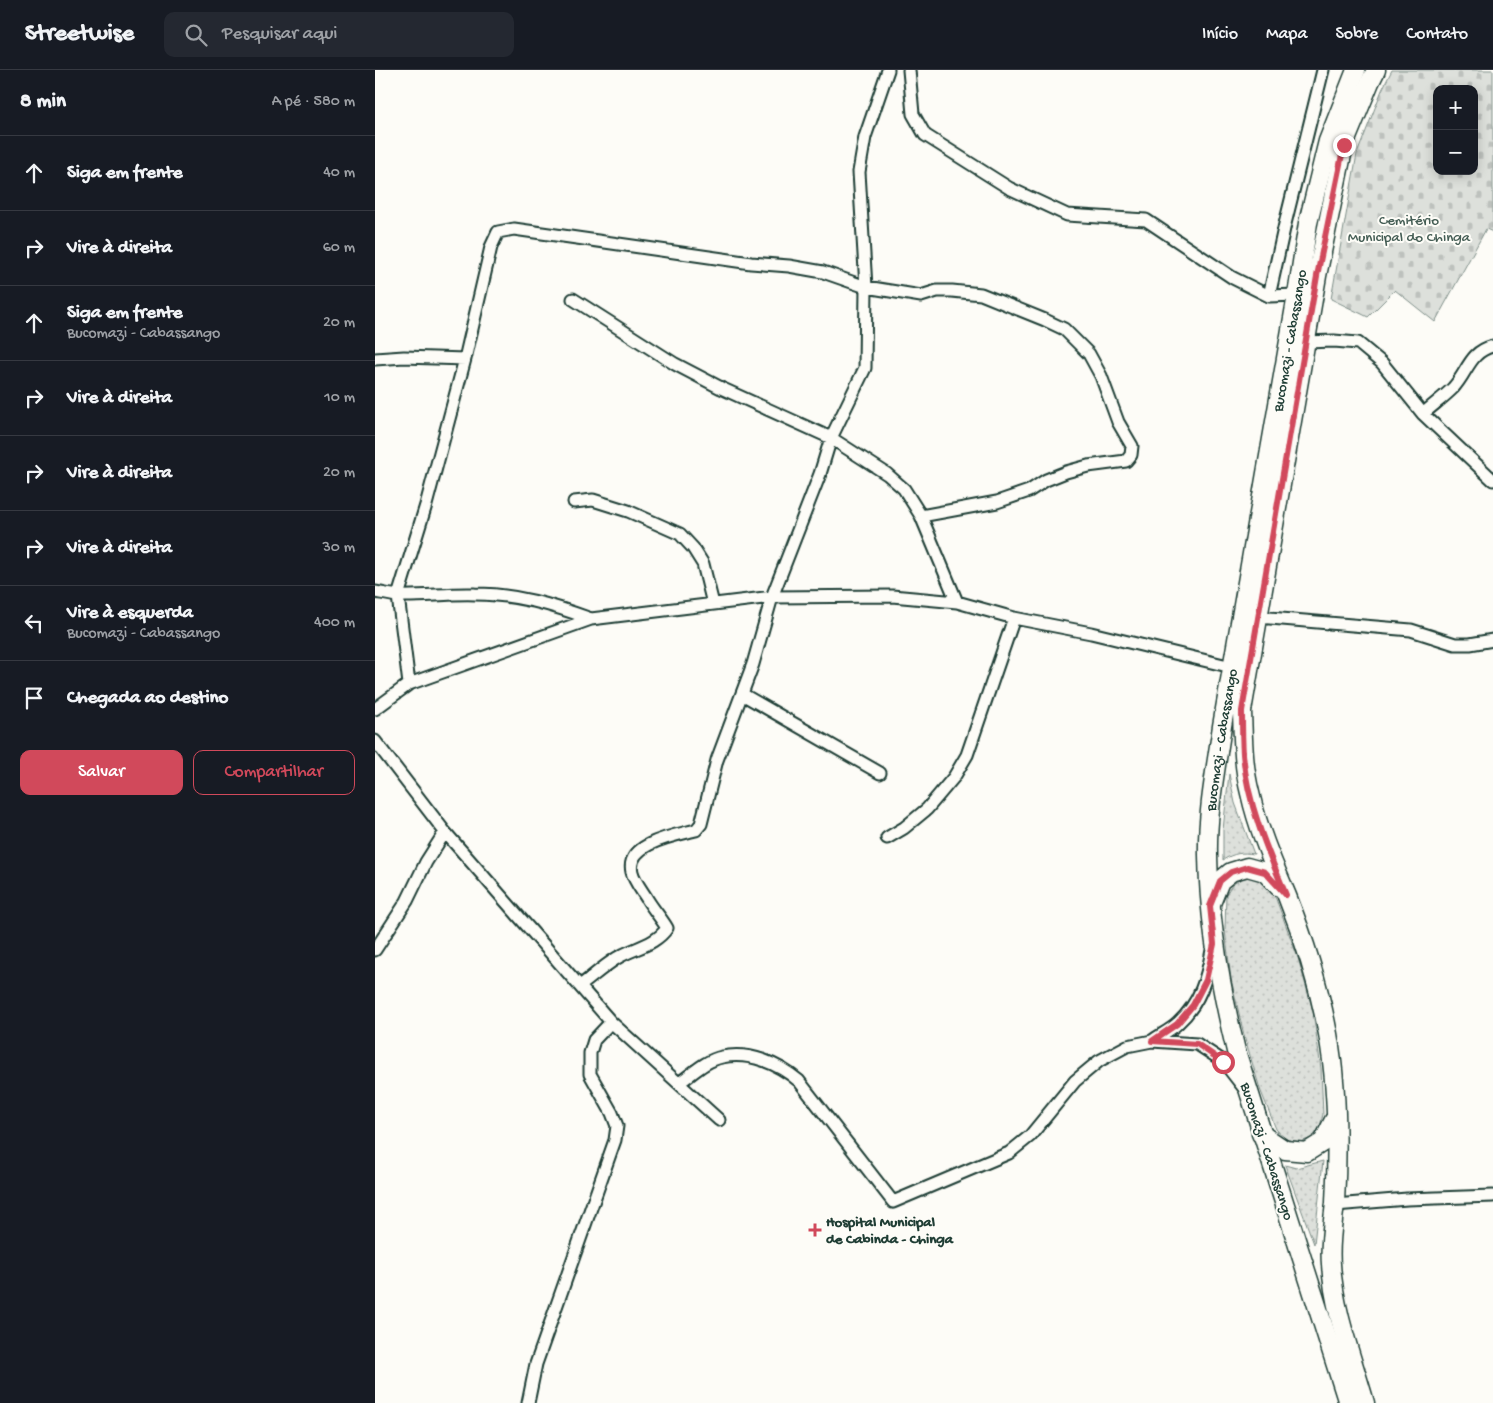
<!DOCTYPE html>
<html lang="pt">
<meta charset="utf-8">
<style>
body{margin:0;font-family:"Gochi Hand",sans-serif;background:#242831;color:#f1f3f6}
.controls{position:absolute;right:15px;top:15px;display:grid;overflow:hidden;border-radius:10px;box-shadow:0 2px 12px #0003}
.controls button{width:45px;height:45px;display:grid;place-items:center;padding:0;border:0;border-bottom:1px solid #363941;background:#171b24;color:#f1f3f6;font:25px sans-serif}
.stop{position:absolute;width:15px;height:15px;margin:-11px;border:4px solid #d1495b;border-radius:50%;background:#fff}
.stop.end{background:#d1495b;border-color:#fff;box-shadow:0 1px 5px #0008}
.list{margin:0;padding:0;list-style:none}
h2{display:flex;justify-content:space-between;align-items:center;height:65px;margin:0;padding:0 20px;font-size:21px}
h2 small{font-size:16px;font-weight:400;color:#9ea1a6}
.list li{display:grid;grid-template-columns:32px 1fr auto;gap:15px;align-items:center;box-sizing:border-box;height:75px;padding:0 20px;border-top:1px solid #363941}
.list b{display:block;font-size:19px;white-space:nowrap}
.list p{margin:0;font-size:16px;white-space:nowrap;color:#9ea1a6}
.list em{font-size:16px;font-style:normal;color:#9ea1a6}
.actions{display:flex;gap:10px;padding:15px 20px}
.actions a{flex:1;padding:11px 0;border:1px solid #d1495b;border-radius:10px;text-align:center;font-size:18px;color:#d1495b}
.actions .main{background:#d1495b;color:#fff}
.icon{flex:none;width:28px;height:28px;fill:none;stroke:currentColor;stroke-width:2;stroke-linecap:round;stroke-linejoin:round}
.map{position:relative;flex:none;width:1118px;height:1333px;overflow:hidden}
header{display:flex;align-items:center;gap:30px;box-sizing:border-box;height:70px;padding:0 25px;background:#171b24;border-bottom:1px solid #363941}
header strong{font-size:24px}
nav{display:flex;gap:28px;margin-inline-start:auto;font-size:18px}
.search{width:350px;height:45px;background:#242831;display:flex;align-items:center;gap:12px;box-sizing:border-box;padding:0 18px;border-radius:10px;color:#9ea1a6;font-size:19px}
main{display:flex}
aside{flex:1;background:#171b24}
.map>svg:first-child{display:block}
</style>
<header>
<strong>Streetwise</strong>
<div class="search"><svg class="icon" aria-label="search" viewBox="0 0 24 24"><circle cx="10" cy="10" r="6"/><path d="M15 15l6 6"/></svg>Pesquisar aqui</div>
<nav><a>Início</a><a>Mapa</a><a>Sobre</a><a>Contato</a></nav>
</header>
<main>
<aside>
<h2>8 min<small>A pé · 580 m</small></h2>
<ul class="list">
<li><svg class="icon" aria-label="ahead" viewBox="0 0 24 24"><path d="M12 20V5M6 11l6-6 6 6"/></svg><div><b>Siga em frente</b></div><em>40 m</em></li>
<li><svg class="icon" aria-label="right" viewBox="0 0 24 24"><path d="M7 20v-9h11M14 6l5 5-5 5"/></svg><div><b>Vire à direita</b></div><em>60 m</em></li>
<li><svg class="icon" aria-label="ahead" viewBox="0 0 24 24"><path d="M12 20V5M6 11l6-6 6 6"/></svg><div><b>Siga em frente</b><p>Bucomazi - Cabassango</p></div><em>20 m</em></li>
<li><svg class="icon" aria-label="right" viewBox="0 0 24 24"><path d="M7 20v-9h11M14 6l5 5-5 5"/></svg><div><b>Vire à direita</b></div><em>10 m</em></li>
<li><svg class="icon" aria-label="right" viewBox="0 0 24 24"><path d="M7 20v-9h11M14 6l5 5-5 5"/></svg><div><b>Vire à direita</b></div><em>20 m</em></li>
<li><svg class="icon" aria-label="right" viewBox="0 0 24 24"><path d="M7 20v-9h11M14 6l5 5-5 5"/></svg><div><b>Vire à direita</b></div><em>30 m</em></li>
<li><svg class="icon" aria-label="left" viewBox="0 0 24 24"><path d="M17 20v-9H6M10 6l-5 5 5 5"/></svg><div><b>Vire à esquerda</b><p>Bucomazi - Cabassango</p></div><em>400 m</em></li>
<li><svg class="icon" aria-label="arrive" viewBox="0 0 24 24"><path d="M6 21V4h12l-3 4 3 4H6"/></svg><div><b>Chegada ao destino</b></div></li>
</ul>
<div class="actions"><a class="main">Salvar</a><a>Compartilhar</a></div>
</aside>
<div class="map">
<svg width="1118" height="1333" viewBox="0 0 1118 1333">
<defs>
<pattern id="grass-dots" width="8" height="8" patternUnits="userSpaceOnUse" patternTransform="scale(1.25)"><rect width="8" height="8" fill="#dde0db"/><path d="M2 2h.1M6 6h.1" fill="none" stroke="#bdc1bd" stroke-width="1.8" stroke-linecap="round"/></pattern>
<pattern id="cemetery-stones" width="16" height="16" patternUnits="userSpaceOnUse" patternTransform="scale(1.25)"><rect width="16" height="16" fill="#dde0db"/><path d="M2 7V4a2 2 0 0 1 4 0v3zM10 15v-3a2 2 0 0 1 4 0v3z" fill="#bdc1bd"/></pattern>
</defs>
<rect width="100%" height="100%" fill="#fdfcf7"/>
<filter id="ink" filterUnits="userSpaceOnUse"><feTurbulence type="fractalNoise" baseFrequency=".02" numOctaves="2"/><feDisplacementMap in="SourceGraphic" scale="10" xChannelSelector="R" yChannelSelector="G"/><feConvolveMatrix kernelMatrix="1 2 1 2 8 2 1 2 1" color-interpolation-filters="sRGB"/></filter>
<g filter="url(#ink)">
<path fill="url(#grass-dots)" stroke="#7e8e88" d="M 854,704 L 860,733 L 879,784 C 867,782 859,783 848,790 L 848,760 Z
M 878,807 L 892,813 L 901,829 L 923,888 L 938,941 L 946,999 L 948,1044 L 945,1057 L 937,1068 L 925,1072 L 910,1069 L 901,1059 L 885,1019 L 869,965 L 856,909 L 850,860 L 851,824 L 857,815 L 867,808 Z
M 948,1091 L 939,1174 L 910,1095 L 921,1098 Z"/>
<path fill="url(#cemetery-stones)" stroke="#7e8e88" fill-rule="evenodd" d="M 1017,0 L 1118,0 L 1118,162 L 1111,159 L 1060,252 L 1020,220 L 993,247 L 956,229 L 982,84 L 1007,20 ZM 1062,19 L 1099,19 L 1099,101 L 1062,101 Z"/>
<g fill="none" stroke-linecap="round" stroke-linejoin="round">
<defs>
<path id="minor" d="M 534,0 L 538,44 L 550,65 L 634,118 L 692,145 L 771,150 L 858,208 L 894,226 L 922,225
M 894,226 L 910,154 L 948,0
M 198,229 L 300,294 L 346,318 L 456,368 L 512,404 L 529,419 L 546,446 L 582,532
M 931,272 L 959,271 L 983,273 L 1007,293 L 1048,344 L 1118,410
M 0,289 L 29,287 L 90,289
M 1048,344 C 1058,335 1069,327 1078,318 C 1093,302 1094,282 1118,276
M 199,432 L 218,430 L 253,441 L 305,464 L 318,478 L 328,494 L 338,534
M 0,522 C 7,523 15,525 23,526 C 48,527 74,523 100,524 C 141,524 178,535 216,549
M 883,547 L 1036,560 L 1080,574 L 1095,574 L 1118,570
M 34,614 L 23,526 L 51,435 L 90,289 L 116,177 L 123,162 L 139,159 L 376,193 L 414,196 L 448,202 L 491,217 L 546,226 L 562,221 L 577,221 L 606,224 L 670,250 L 689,259 L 714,284 L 726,306 L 743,352 L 757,376 L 756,385 L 751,391 L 713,396 L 691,402 L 671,410 L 654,421 L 622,432 L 546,446
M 367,624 L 505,703
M 0,639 L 34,614 L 216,549 L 397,527 L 517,526 L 582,532 L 639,548 L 716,563 L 857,597
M 0,671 L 70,762 L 236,952 L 344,1050
M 512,768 L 529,758 L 552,739 L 579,707 L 592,685 L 639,548
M 0,880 L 32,831 L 51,792 L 70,762
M 837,880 C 832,908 825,933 803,953 C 796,960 785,965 777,971 L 822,974 L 848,991 L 869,1018
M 205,916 C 217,907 229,896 242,888 C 258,878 281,875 292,858 C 286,848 278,839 272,829 C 268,822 259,811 257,802 C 250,773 302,765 321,760 L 326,754 L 342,690 L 378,594 L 397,527 L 445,404 L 456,368 L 490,298 L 491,217 L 484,102 L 490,67 L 513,0
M 304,1013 C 317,1004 331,990 347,987 C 375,981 404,994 424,1011 L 518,1132 L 634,1083 L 655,1066 L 700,1011 L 724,991 L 752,976 L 777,971
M 960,1135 L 1032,1129 L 1118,1126
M 153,1333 L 161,1294 L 240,1070 L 242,1056 L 237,1043 L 215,1004 L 215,983 L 219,970 L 236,952"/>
<g id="primary">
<path d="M 837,831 L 845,811 L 856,802 L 872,797 L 890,802 L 904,817"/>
<path d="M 886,1064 L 910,1080 L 932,1082 L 948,1072 L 959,1050"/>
<path id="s1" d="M 973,1333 L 861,981 C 845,916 834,852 833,785 C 832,742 841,698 847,656 L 922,225 L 933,153 L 953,71 L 981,0"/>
<path d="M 990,1333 C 977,1287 959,1242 956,1194 C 954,1173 958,1153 960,1133 C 963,1077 963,1020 953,964 C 944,916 930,871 912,826 C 898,793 883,759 875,723 C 868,696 868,669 867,641 L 942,206 L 969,75 L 995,12 L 1001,0"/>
</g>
</defs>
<use href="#minor" stroke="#1f3d34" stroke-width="15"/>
<use href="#primary" stroke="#1f3d34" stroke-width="21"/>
<use href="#minor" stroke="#fdfcf7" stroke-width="11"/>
<use href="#primary" stroke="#fdfcf7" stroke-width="18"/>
</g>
</g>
<g fill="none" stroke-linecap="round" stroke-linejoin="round" filter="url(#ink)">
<path stroke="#d1495b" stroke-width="6" d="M 848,992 L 822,974 L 777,971 L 802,954 L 818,935 L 831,910 L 839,874 L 835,836 L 845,811 L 856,802 L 872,797 L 890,802 L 911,825 C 892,780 872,732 868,684 C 867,669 867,655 867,641 L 942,206 L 969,75"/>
</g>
<path fill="#d1495b" stroke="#fdfcf7" stroke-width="2" d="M437.5 1152.5h5v5h5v5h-5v5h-5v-5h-5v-5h5z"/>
<g text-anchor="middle" stroke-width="4" stroke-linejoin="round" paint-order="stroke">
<g font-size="15" fill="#455e55" stroke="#fdfcf7">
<text x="1034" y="154">Cemitério<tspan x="1034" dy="17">Municipal do Chinga</tspan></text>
</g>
<g font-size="15" fill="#1f3d34" stroke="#fdfcf7">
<text dy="5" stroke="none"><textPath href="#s1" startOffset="1089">Bucomazi - Cabassango</textPath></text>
<text dy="5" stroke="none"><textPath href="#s1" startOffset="684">Bucomazi - Cabassango</textPath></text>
<text transform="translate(893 1081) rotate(72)" y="5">Bucomazi - Cabassango</text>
</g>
<g font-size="15" font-weight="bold" fill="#1f3d34" stroke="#fdfcf7" text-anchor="start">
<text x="451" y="1156">Hospital Municipal<tspan x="451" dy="17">de Cabinda - Chinga</tspan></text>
</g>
</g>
</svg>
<div class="controls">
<button>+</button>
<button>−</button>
</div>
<div class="stop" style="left:848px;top:992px"></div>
<div class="stop end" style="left:969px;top:75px"></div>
</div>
</main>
